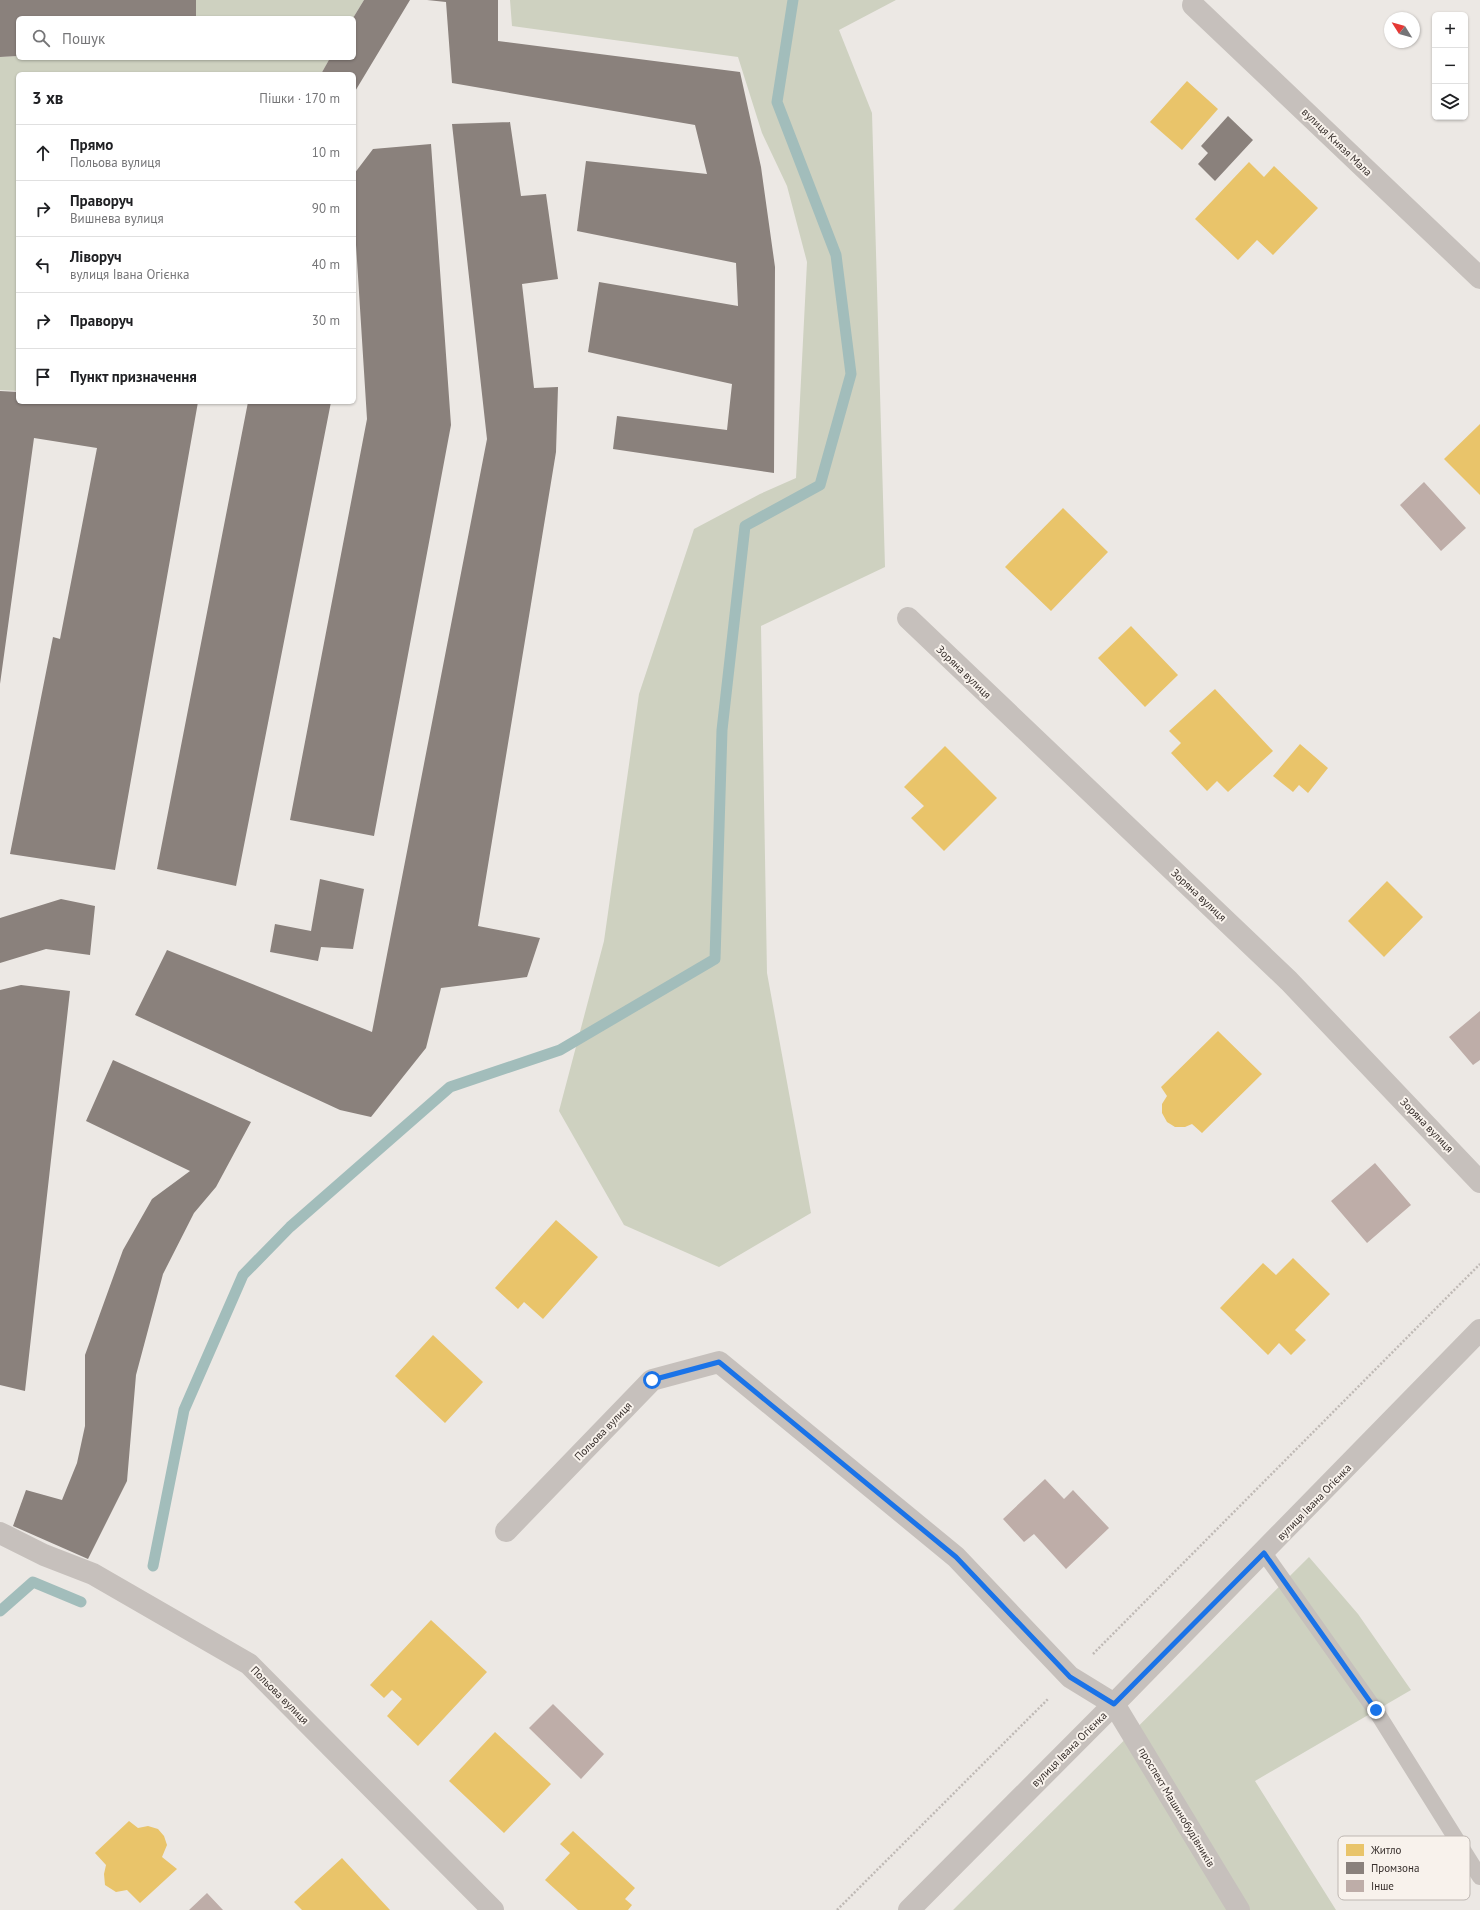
<!DOCTYPE html>
<html lang="uk">
<meta charset="utf-8">
<style>
body{margin:0;font-family:"PT Sans",sans-serif;background:#f2f2f2;color:#202124}
.controls{position:absolute;right:12px;top:12px;display:grid;overflow:hidden;border-radius:6px;box-shadow:0 1px 3px #0004}
.controls button{width:36px;height:36px;display:grid;place-items:center;padding:0;border:0;border-bottom:1px solid #e0e0e0;background:#fff;color:#202124;font:20px sans-serif}
.compass{position:absolute;left:1384px;top:12px;width:36px;height:36px;border-radius:50%;background:#fff;box-shadow:0 1px 3px #0004;rotate:307deg}
.stop{position:absolute;width:12px;height:12px;margin:-9px;border:3px solid #1a73e8;border-radius:50%;background:#fff}
.stop.end{background:#1a73e8;border-color:#fff;box-shadow:0 1px 4px #0008}
.list{margin:0;padding:0;list-style:none}
h2{display:flex;justify-content:space-between;align-items:center;height:52px;margin:0;padding:0 16px;font-size:17px}
h2 small{font-size:13px;font-weight:400;color:#757577}
.list li{display:grid;grid-template-columns:26px 1fr auto;gap:12px;align-items:center;box-sizing:border-box;height:56px;padding:0 16px;border-top:1px solid #e0e0e0}
.list b{display:block;font-size:15px;white-space:nowrap}
.list p{margin:0;font-size:13px;white-space:nowrap;color:#757577}
.list em{font-size:13px;font-style:normal;color:#757577}
.icon{flex:none;width:22px;height:22px;fill:none;stroke:currentColor;stroke-width:2;stroke-linecap:round;stroke-linejoin:round}
.map{position:relative;flex:none;width:1480px;height:1910px;overflow:hidden}
.search{position:absolute;background:#fff;box-shadow:0 1px 3px #0004;left:16px;top:16px;width:340px;height:44px;display:flex;align-items:center;gap:10px;box-sizing:border-box;padding:0 14px;border-radius:6px;color:#757577;font-size:15px}
.panel{position:absolute;background:#fff;box-shadow:0 1px 3px #0004;left:16px;top:72px;width:340px;height:332px;border-radius:6px}
.map>svg:first-child{display:block}
</style>
<div class="map">
<svg width="1480" height="1910" viewBox="0 0 1480 1910">
<rect width="100%" height="100%" fill="#ece8e4"/>
<path fill="#ced1c0" d="M 196,0 L 364,0 L 353,18 L 196,18 Z
M 510,0 L 896,0 L 839,30 L 872,113 L 885,567 L 761,626 L 767,973 L 811,1213 L 719,1267 L 624,1225 L 559,1111 L 604,941 L 639,694 L 694,529 L 760,494 L 796,478 L 807,262 L 787,186 L 762,133 L 738,57 L 512,26 Z
M 18,56 L 18,58 L 330,58 L 321,74 L 18,74 L 18,391 L 0,390 L 0,57 Z
M 1309,1557 L 1358,1614 L 1411,1690 L 1255,1781 L 1336,1910 L 953,1910 Z"/>
<path fill="#e9c46a" d="M 1187,81 L 1218,109 L 1182,150 L 1150,122 Z
M 1249,162 L 1264,177 L 1274,166 L 1318,208 L 1273,255 L 1257,240 L 1238,260 L 1195,219 Z
M 1480,424 L 1480,495 L 1444,459 Z
M 1063,508 L 1108,552 L 1051,611 L 1005,567 Z
M 1131,626 L 1178,675 L 1145,707 L 1098,658 Z
M 1215,689 L 1273,751 L 1228,792 L 1217,781 L 1207,791 L 1171,753 L 1181,743 L 1169,731 Z
M 1300,744 L 1328,768 L 1308,793 L 1299,785 L 1293,792 L 1273,776 Z
M 945,746 L 997,798 L 944,851 L 911,818 L 924,806 L 904,787 Z
M 1387,881 L 1423,917 L 1384,957 L 1348,921 Z
M 1218,1031 L 1262,1074 L 1202,1133 L 1192,1124 L 1185,1127 L 1175,1127 L 1167,1122 L 1162,1113 L 1162,1104 L 1167,1096 L 1161,1087 Z
M 556,1220 L 598,1257 L 543,1319 L 524,1302 L 518,1309 L 495,1288 Z
M 1293,1258 L 1330,1294 L 1295,1330 L 1306,1340 L 1291,1355 L 1279,1343 L 1268,1355 L 1220,1308 L 1263,1263 L 1276,1275 Z
M 433,1335 L 483,1382 L 445,1423 L 395,1376 Z
M 431,1620 L 487,1672 L 418,1746 L 387,1716 L 402,1699 L 392,1690 L 384,1698 L 370,1685 Z
M 495,1732 L 551,1784 L 504,1833 L 449,1781 Z
M 129,1821 L 138,1828 L 148,1826 L 158,1829 L 164,1836 L 167,1845 L 162,1857 L 177,1869 L 140,1903 L 127,1890 L 116,1892 L 105,1885 L 104,1874 L 106,1865 L 95,1853 Z
M 573,1831 L 635,1888 L 625,1899 L 632,1905 L 628,1910 L 578,1910 L 545,1880 L 570,1853 L 560,1844 Z
M 342,1858 L 390,1910 L 302,1910 L 294,1902 Z"/>
<path fill="#8a817c" d="M 0,0 L 196,0 L 196,18 L 18,18 L 18,56 L 0,57 Z
M 364,0 L 410,0 L 354,93 L 354,74 L 321,74 L 330,58 L 354,58 L 353,18 Z
M 427,0 L 498,0 L 498,41 L 740,72 L 761,167 L 775,267 L 774,473 L 613,449 L 617,416 L 727,430 L 732,384 L 588,352 L 599,282 L 738,306 L 736,263 L 577,231 L 586,161 L 707,174 L 695,125 L 452,83 L 446,2 Z
M 1228,116 L 1253,140 L 1215,181 L 1198,164 L 1208,153 L 1201,146 Z
M 510,122 L 521,196 L 546,194 L 558,279 L 522,284 L 534,388 L 558,387 L 556,452 L 478,926 L 540,938 L 527,977 L 441,988 L 426,1048 L 371,1117 L 340,1110 L 135,1015 L 167,950 L 372,1032 L 487,439 L 452,124 Z
M 431,144 L 451,425 L 374,836 L 290,820 L 367,419 L 354,213 L 354,174 L 373,149 Z
M 0,391 L 18,392 L 18,402 L 198,402 L 115,870 L 10,854 L 53,637 L 60,639 L 97,448 L 34,438 L 0,684 Z
M 248,402 L 331,402 L 236,886 L 157,869 Z
M 320,879 L 364,889 L 353,949 L 321,947 L 318,961 L 270,952 L 275,924 L 311,931 Z
M 61,899 L 95,906 L 90,955 L 46,949 L 0,963 L 0,918 Z
M 21,985 L 70,991 L 25,1391 L 0,1385 L 0,990 Z
M 113,1060 L 251,1122 L 216,1187 L 194,1213 L 163,1274 L 136,1375 L 127,1481 L 88,1559 L 13,1526 L 26,1490 L 62,1500 L 77,1463 L 85,1426 L 85,1355 L 123,1250 L 152,1199 L 190,1171 L 86,1121 Z"/>
<g fill="none" stroke-linecap="round" stroke-linejoin="round">
<path stroke="#a2bdbb" stroke-width="11" d="M 153,1566 L 184,1410 L 243,1275 L 290,1227 L 450,1087 L 560,1050 L 715,959 L 722,730 L 745,526 L 820,485 L 851,374 L 836,255 L 777,102 L 793,0
M 0,1611 L 33,1582 L 81,1602"/>
</g>
<path fill="#beada8" d="M 1424,482 L 1466,528 L 1441,551 L 1400,505 Z
M 1480,1011 L 1480,1060 L 1473,1065 L 1449,1037 Z
M 1375,1163 L 1411,1205 L 1367,1243 L 1331,1201 Z
M 1045,1479 L 1064,1499 L 1073,1490 L 1109,1528 L 1066,1569 L 1034,1534 L 1024,1542 L 1003,1519 Z
M 553,1704 L 604,1754 L 581,1779 L 529,1728 Z
M 207,1893 L 223,1910 L 189,1910 Z"/>
<g fill="none" stroke-linecap="round" stroke-linejoin="round">
<path stroke="#bfb9b5" stroke-width="2.5" stroke-dasharray="2 2" stroke-linecap="butt" d="M 1093,1654 L 1480,1264
M 837,1910 L 1048,1699"/>
<path stroke="#c6c0bc" stroke-width="16" d="M 1264,1553 L 1376,1711 L 1480,1877"/>
<path stroke="#c6c0bc" stroke-width="22" d="M 1193,5 L 1480,278
M 908,618 L 1289,981 L 1480,1182
M 506,1531 L 652,1380 L 719,1362 L 956,1557 L 1070,1677 L 1114,1704 L 1480,1330
M 0,1533 L 44,1555 L 93,1574 L 249,1664 L 493,1910"/>
<path stroke="#c6c0bc" stroke-width="22" d="M 909,1910 L 1114,1704 L 1239,1910"/>
</g>
<g fill="none" stroke-linecap="round" stroke-linejoin="round">
<path stroke="#1a73e8" stroke-width="5" d="M 652,1380 L 719,1362 L 956,1557 L 1070,1677 L 1114,1704 L 1264,1553 L 1376,1710"/>
</g>
<g text-anchor="middle" stroke-width="4" stroke-linejoin="round" paint-order="stroke">
<g font-size="11" fill="#362e2b" stroke="#f8f2ec">
<text transform="translate(1337 142) rotate(44)" y="4">вулиця Князя Мала</text>
<text transform="translate(964 672) rotate(44)" y="4">Зоряна вулиця</text>
<text transform="translate(1199 895) rotate(43)" y="4">Зоряна вулиця</text>
<text transform="translate(1427 1125) rotate(46)" y="4">Зоряна вулиця</text>
<text transform="translate(603 1431) rotate(-46)" y="4">Польова вулиця</text>
<text transform="translate(1314 1502) rotate(-46)" y="4">вулиця Івана Огієнка</text>
<text transform="translate(280 1695) rotate(45)" y="4">Польова вулиця</text>
<text transform="translate(1069 1749) rotate(-45)" y="4">вулиця Івана Огієнка</text>
<text transform="translate(1177 1807) rotate(59)" y="4">проспект Машинобудівників</text>
</g>
</g>
<rect x="1338" y="1836" width="132" height="64" rx="6" fill="#f8f2ec" stroke="#beb7b2" stroke-width="1"/>
<rect x="1346" y="1844" width="18" height="12" fill="#e9c46a"/>
<rect x="1346" y="1862" width="18" height="12" fill="#8a817c"/>
<rect x="1346" y="1880" width="18" height="12" fill="#beada8"/>
<g font-size="11" fill="#362e2b">
<text x="1371" y="1854">Житло</text>
<text x="1371" y="1872">Промзона</text>
<text x="1371" y="1890">Інше</text>
</g>
</svg>
<div class="controls">
<button>+</button>
<button>−</button>
<button><svg class="icon" aria-label="layers" viewBox="0 0 24 24"><path d="M12 4l9 5-9 5-9-5zM3 14l9 5 9-5"/></svg></button>
</div>
<svg class="compass" viewBox="-18 -18 36 36"><path d="M0-13l5 13h-10z" fill="#e53935"/><path d="M0 13l5-13h-10z" fill="#757577"/></svg>
<div class="stop" style="left:652px;top:1380px"></div>
<div class="stop end" style="left:1376px;top:1710px"></div>
<div class="search"><svg class="icon" aria-label="search" viewBox="0 0 24 24"><circle cx="10" cy="10" r="6"/><path d="M15 15l6 6"/></svg>Пошук</div>
<section class="panel">
<h2>3 хв<small>Пішки · 170 m</small></h2>
<ul class="list">
<li><svg class="icon" aria-label="ahead" viewBox="0 0 24 24"><path d="M12 20V5M6 11l6-6 6 6"/></svg><div><b>Прямо</b><p>Польова вулиця</p></div><em>10 m</em></li>
<li><svg class="icon" aria-label="right" viewBox="0 0 24 24"><path d="M7 20v-9h11M14 6l5 5-5 5"/></svg><div><b>Праворуч</b><p>Вишнева вулиця</p></div><em>90 m</em></li>
<li><svg class="icon" aria-label="left" viewBox="0 0 24 24"><path d="M17 20v-9H6M10 6l-5 5 5 5"/></svg><div><b>Ліворуч</b><p>вулиця Івана Огієнка</p></div><em>40 m</em></li>
<li><svg class="icon" aria-label="right" viewBox="0 0 24 24"><path d="M7 20v-9h11M14 6l5 5-5 5"/></svg><div><b>Праворуч</b></div><em>30 m</em></li>
<li><svg class="icon" aria-label="arrive" viewBox="0 0 24 24"><path d="M6 21V4h12l-3 4 3 4H6"/></svg><div><b>Пункт призначення</b></div></li>
</ul>
</section>
</div>
